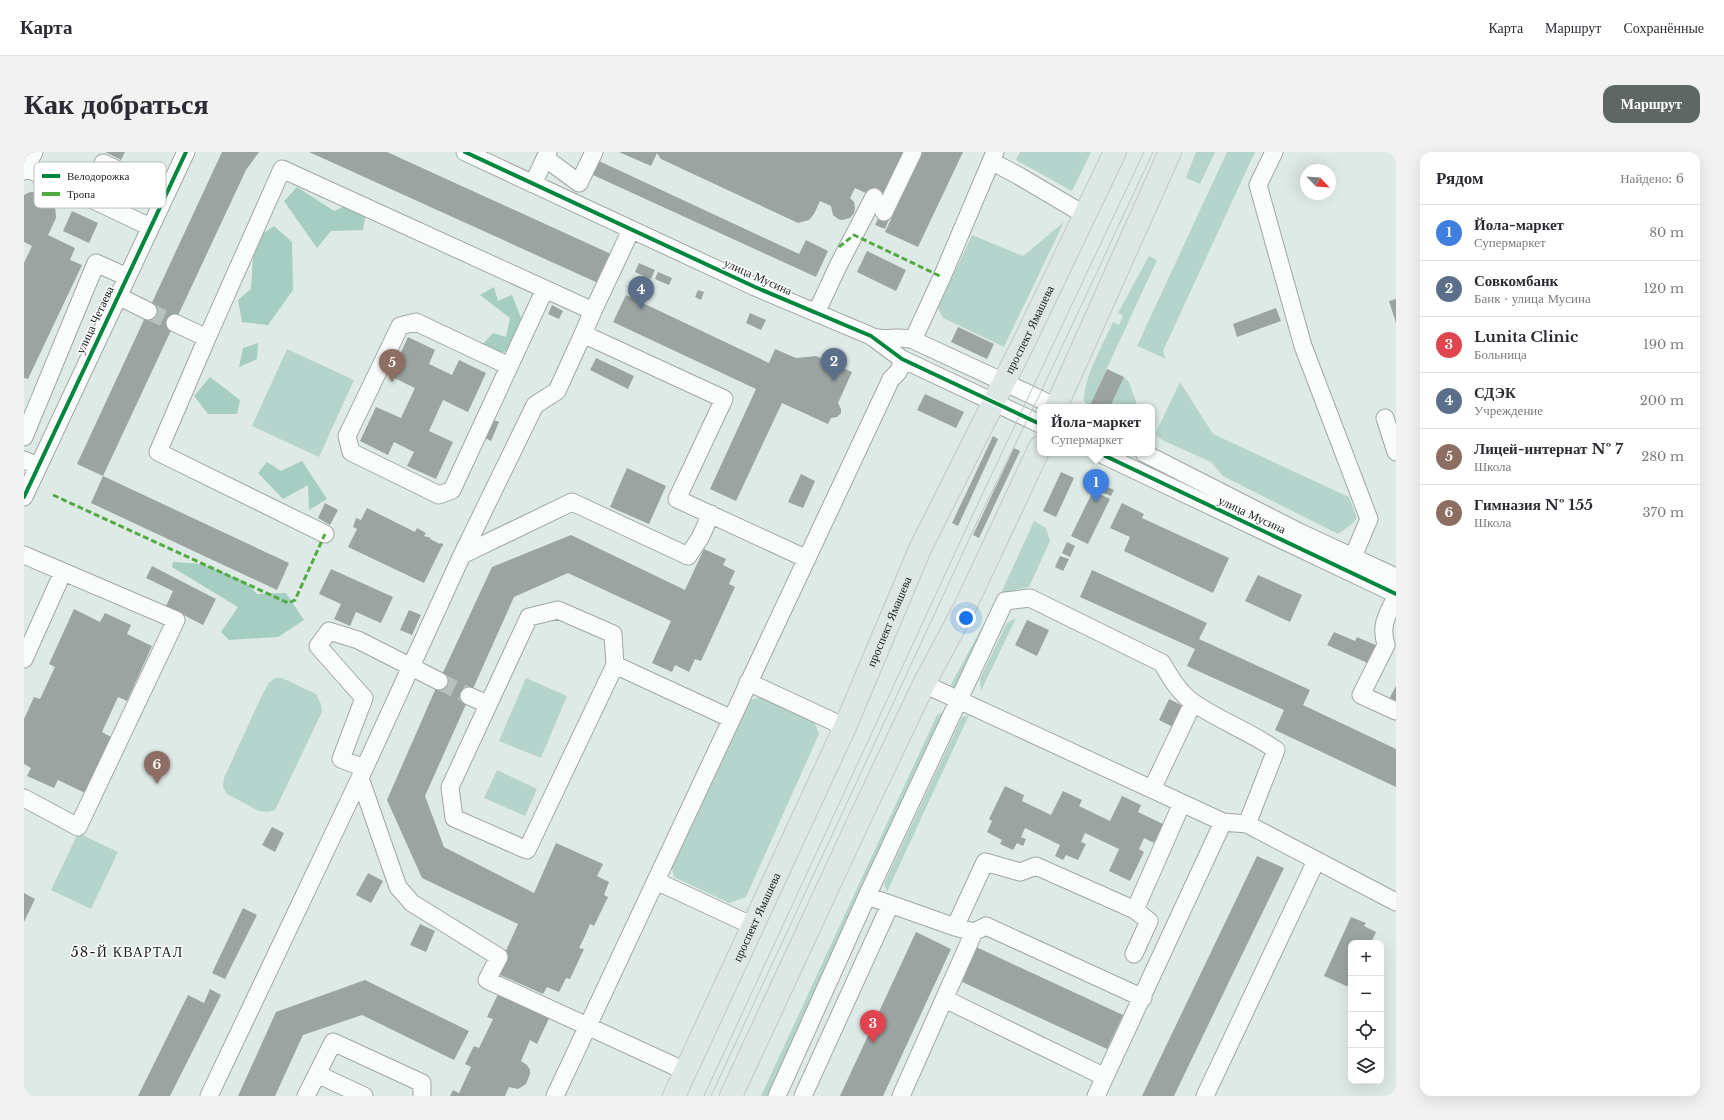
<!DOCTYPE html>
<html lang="ru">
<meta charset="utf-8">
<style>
body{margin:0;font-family:"Libre Baskerville",serif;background:#f2f2f3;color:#2b2b33}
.controls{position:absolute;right:12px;bottom:12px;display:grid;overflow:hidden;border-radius:8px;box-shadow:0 4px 16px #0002}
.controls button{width:36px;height:36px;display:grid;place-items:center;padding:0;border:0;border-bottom:1px solid #e1e1e2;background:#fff;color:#2b2b33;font:20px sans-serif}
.compass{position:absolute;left:1276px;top:12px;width:36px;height:36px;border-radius:50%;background:#fff;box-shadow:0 4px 16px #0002;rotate:115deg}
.you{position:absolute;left:942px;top:466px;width:14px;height:14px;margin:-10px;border:3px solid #fff;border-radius:50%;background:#1a73e8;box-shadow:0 0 0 6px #1a73e833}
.badge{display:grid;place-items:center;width:26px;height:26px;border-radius:50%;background:#5e6764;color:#fff;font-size:13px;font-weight:700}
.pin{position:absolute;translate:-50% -33px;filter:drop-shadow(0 1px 2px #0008)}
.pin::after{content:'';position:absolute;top:21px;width:14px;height:12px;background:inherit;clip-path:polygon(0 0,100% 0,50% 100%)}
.popup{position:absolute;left:1013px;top:252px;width:118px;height:52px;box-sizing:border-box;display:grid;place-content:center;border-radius:8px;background:#fff;filter:drop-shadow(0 1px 3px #0005);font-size:13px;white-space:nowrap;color:#7c7c81}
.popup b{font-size:15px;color:#2b2b33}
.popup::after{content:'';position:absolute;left:50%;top:100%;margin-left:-8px;border:8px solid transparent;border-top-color:#fff}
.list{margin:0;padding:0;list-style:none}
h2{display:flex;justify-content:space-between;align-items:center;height:52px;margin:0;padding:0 16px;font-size:17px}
h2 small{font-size:13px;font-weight:400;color:#7c7c81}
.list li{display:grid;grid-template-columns:26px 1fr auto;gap:12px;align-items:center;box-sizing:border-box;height:56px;padding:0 16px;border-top:1px solid #e1e1e2}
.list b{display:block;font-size:15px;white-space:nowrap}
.list p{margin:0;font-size:13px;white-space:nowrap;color:#7c7c81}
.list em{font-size:13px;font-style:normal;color:#7c7c81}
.icon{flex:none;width:22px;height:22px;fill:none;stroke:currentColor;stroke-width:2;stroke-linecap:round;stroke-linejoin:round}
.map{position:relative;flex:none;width:1372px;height:944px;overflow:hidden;border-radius:12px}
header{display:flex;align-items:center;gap:24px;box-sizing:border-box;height:56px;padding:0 20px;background:#fff;border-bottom:1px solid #e1e1e2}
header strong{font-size:19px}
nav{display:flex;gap:22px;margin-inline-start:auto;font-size:14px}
.intro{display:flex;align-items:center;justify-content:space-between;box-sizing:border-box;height:96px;padding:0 24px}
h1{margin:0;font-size:28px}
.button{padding:10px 18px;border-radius:12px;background:#5e6764;color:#fff;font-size:14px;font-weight:700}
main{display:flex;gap:24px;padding:0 24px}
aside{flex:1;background:#fff;border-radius:12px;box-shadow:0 4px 16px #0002}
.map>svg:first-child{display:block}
</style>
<header>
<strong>Карта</strong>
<nav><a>Карта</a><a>Маршрут</a><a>Сохранённые</a></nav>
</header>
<div class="intro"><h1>Как добраться</h1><a class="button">Маршрут</a></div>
<main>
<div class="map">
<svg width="1372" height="944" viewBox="0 0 1372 944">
<rect width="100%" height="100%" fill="#deeae6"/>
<path fill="#b5d5cc" d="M 996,0 L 1067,0 L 1048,39 L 992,8 Z
M 1172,0 L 1191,0 L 1176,32 L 1162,26 Z
M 1203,0 L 1231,0 L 1139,199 L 1142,207 L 1113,194 Z
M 1040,70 L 980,195 L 919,166 L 914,156 L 948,83 L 999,104 Z
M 1125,104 L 1133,108 L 1065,255 L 1060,249 C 1060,224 1079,193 1089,170 L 1095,173 L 1099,164 L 1094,161 Z
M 263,197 L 330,228 L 295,305 L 228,274 Z
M 1100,225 L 1105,230 L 1114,255 L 1086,255 Z
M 1156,230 L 1189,282 L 1325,345 L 1333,366 L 1328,372 L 1314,382 L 1199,324 L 1187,310 L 1138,288 L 1132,283 L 1133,278 Z
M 1010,369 L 1022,376 L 1026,389 L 1005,435 L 981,440 L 932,540 L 928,538 L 927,532 L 979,437 Z
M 992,466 L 957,539 L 956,527 L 983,471 Z
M 251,526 L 258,526 L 292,542 L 297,552 L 298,560 L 251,658 L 244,660 L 235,659 L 203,642 L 199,635 L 200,626 L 238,543 L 245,531 Z
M 502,526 L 543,544 L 517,606 L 475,589 Z
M 746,542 L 787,562 L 795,582 L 722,745 L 705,751 L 650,725 L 647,712 L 723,549 Z
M 919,560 L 923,563 L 747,944 L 737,944 L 913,563 Z
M 945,563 L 863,740 L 860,732 L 938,565 Z
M 473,618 L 513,637 L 501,664 L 460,646 Z
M 54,681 L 94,700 L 67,757 L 27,738 Z"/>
<path fill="#a5cdc2" d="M 273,35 L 310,59 L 325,52 L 342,61 L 339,78 L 307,79 L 293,96 L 260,49 Z
M 250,74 L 268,90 L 269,138 L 244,173 L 218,170 L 214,148 L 227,137 L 230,88 Z
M 470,135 L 474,149 L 488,143 L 497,166 L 489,197 L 474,202 L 459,192 L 469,181 L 482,185 L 486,166 L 456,143 Z
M 234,191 L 233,207 L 215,215 L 219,196 Z
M 186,225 L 216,248 L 213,262 L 184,262 L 170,244 Z
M 278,309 L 303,347 L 285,358 L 284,333 L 259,347 L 234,321 L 243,310 L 257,319 Z
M 149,410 L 178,412 L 220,429 L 233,442 L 262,441 L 280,468 L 254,485 L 205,488 L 197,480 L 214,455 L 148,415 Z"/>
<path fill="#9ba4a1" d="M 81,0 L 101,0 L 97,8 Z
M 198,0 L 235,0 L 222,18 L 79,324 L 53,312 Z
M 285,0 L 363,0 L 587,102 L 574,131 Z
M 595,0 L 880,0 L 861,50 L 831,36 L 826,46 L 830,50 L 831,56 L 830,61 L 826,66 L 818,68 L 814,67 L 809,63 L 807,54 L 796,49 L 790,62 L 785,68 L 774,71 L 637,7 L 633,1 L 627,14 Z
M 898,0 L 939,0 L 894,95 L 861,80 Z
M 575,9 L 775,102 L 782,88 L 804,99 L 792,125 L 569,23 Z
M 74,15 L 94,24 L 83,45 L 64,36 Z
M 6,40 L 18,41 L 28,48 L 31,53 L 32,66 L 24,83 L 51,96 L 46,108 L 58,113 L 4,227 L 0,226 L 0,111 L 8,94 L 0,90 L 0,43 Z
M 48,59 L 74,71 L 65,91 L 39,79 Z
M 857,61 L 866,65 L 861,77 L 851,73 Z
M 843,99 L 882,118 L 872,139 L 833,120 Z
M 615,111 L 631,118 L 627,127 L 611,120 Z
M 634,120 L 648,126 L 645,133 L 631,127 Z
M 674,138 L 680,140 L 677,148 L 671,145 Z
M 602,143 L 745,211 L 751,197 L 772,206 L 792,204 L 828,220 L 814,251 L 817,257 L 817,261 L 813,265 L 807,266 L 804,272 L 758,251 L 712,349 L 686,337 L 732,237 L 589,170 Z
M 1372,147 L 1372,171 L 1365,149 Z
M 528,153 L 539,159 L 535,167 L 524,162 Z
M 1252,156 L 1257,169 L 1213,185 L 1209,172 Z
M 726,161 L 742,168 L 737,178 L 722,171 Z
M 934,175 L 970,192 L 963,207 L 927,190 Z
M 384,185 L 411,198 L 405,212 L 428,223 L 435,208 L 462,221 L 444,260 L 419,248 L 405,279 L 429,290 L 412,327 L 383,314 L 390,300 L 370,290 L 364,303 L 336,289 L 352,255 L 377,266 L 391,236 L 366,224 Z
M 572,206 L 610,224 L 604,237 L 566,218 Z
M 1083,217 L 1100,225 L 1086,255 L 1065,255 Z
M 901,242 L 940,260 L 932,276 L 893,258 Z
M 465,266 L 475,270 L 467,289 L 457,284 Z
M 969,284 L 974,287 L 934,374 L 928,371 Z
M 990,296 L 996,299 L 955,386 L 949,383 Z
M 603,316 L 642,334 L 625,372 L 586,355 Z
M 1037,320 L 1050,326 L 1032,365 L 1019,359 Z
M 777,322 L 791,329 L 779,356 L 764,350 Z
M 79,324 L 265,411 L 253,438 L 67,351 Z
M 1078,332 L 1090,338 L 1087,344 L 1075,339 Z
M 1069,339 L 1086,347 L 1064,392 L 1047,384 Z
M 301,351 L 314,358 L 306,373 L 294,366 Z
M 1098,351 L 1120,362 L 1118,366 L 1205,406 L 1189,441 L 1100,399 L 1106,385 L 1086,376 Z
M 343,356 L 391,380 L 393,376 L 402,381 L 400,384 L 407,386 L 406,387 L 416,392 L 416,391 L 419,392 L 419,395 L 418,394 L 400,431 L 324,395 L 333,377 L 329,375 L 332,366 L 337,368 Z
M 547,383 L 661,438 L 680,397 L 702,407 L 699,413 L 711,419 L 705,432 L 711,435 L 677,509 L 671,507 L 665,520 L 651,513 L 648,520 L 628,511 L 647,469 L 544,421 L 490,445 L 401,644 L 420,695 L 510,741 L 532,691 L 579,712 L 573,724 L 585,730 L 580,743 L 584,745 L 570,774 L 566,772 L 561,784 L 555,796 L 560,797 L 546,827 L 542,826 L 535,840 L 523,835 L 519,842 L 472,821 L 494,772 L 398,726 L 363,648 L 415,529 L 468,415 Z
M 1043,390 L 1051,394 L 1046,405 L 1038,401 Z
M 1036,404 L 1045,407 L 1039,419 L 1031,415 Z
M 128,414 L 192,447 L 179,473 L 142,454 L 149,439 L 122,426 Z
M 307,417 L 369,445 L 357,471 L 332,460 L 326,474 L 310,467 L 317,452 L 295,442 Z
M 1068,418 L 1183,471 L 1175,487 L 1286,538 L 1279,553 L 1372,597 L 1372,635 L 1251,578 L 1260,558 L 1163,514 L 1171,497 L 1056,445 Z
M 1234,423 L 1278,443 L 1266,470 L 1221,449 Z
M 50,457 L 76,470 L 81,461 L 107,473 L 103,482 L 128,494 L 103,549 L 94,545 L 78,580 L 87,585 L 61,641 L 34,628 L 30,636 L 3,624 L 7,616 L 0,612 L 0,567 L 10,545 L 16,547 L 31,515 L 25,512 Z
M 385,458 L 397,463 L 388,483 L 376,478 Z
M 1003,468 L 1025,478 L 1013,504 L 991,493 Z
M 1310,480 L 1331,489 L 1333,485 L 1356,495 L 1348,513 L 1303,493 Z
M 1372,534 L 1372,550 L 1365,547 Z
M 1145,547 L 1159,554 L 1149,575 L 1135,568 Z
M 981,634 L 1000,643 L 998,649 L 1027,663 L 1039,639 L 1058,648 L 1055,654 L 1086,669 L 1098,644 L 1117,653 L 1114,660 L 1139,672 L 1130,691 L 1120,686 L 1115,697 L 1120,700 L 1106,729 L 1085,719 L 1095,697 L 1061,681 L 1057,690 L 1062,692 L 1054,708 L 1042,703 L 1039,708 L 1031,704 L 1036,693 L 1001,676 L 997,685 L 1002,687 L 999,694 L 993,691 L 989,698 L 976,692 L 978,688 L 963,680 L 968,669 L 965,667 Z
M 248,675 L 260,681 L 251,700 L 238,693 Z
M 1233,704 L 1260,716 L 1201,838 L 1150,944 L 1118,944 Z
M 344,721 L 359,729 L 347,751 L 332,743 Z
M 0,741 L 11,747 L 0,770 Z
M 219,756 L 233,763 L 201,827 L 188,821 Z
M 1327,765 L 1342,771 L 1340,774 L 1352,780 L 1347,791 L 1327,791 L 1327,836 L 1300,824 Z
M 396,772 L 411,779 L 402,800 L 386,793 Z
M 892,780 L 927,797 L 859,944 L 816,944 Z
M 950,794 L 1099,863 L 1083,897 L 934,828 Z
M 341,828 L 445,879 L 430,908 L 338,863 L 279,883 L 251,944 L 214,944 L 252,860 Z
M 186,837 L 197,843 L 146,944 L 114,944 L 164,843 L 180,851 Z
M 476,838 L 527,862 L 513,892 L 506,888 L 497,909 L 503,913 L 506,918 L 506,922 L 502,932 L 494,937 L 485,935 L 481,944 L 426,944 L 429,938 L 435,941 L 447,915 L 441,912 L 450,894 L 455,896 L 469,867 L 463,865 Z"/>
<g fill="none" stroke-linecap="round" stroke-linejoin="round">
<path stroke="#b7c2be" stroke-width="17" stroke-dasharray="17 8" stroke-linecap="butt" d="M 124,159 L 151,171
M 415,529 L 445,544"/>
<defs>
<path id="minor" d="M 441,0 L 731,135 L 847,184 L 878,207 L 1016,272
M 1250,0 L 1234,33 L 1279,194 L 1345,367 L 1323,419
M 521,6 L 555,31 L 570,0
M 967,9 L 995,24 L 1061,63
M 79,11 L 143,41
M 2,16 L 126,75
M 0,19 L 10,0
M 509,32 L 524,0
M 860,60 L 889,0
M 94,144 L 124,159
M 569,159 L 607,78
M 792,161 L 815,112 L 850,45
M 151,171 L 183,186 L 258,17 L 569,159 L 559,182 L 700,247 L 653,347 L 783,407
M 848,185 C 862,189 875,183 889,188 L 1014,246 L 1030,255
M 183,186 L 134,300 L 301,382
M 889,188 L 918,125 L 971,0
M 485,214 L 392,170 L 376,174 L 323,284 L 327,300 L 415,343 L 428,338 L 521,137
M 1361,266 L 1372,300
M 0,285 L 72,111 L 103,125
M 1075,301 L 1372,442
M 1120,301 L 1275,380 L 1372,425
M 0,308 L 14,314
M 0,345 L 162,0
M 0,403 L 152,468 L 54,675 L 0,646
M 438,403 L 511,253 L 533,239 L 559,182
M 1372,445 C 1363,463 1356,473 1362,493 L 1337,543 L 1372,559
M 0,507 L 39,420
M 591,513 L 503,698 L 430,666 L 426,635 L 505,465 L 534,458 L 589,482 L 591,513 L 708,567
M 724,530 L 821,575
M 900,532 L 1199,670 L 1223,672 L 1372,750
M 445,544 L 463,552
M 340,616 L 317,607 L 340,546 L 294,494 L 305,479 L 334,488 L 415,529
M 336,626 L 374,735 L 388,751 L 475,805 L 463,828 L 661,919
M 1128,637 L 1169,551
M 632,729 L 729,774
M 843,744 L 931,775 L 950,780 L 962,774 L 1119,846
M 1111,758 L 1158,651
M 931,775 L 961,710 L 996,720 L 1012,714 L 1111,758 L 1125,769 L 1110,802
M 923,848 L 1081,925
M 293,922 L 340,944
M 185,944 L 336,626 L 438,403 L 548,350 L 664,404 L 676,386 L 687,362
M 282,944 L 309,890 L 398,931 L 398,944
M 531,944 L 867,227 L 874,220 L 880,208
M 753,944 L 843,744 L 981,449 L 1006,446 L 1138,511 C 1146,525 1156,542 1170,551 C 1196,569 1227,580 1252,598 L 1223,672
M 779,944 L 866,753
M 877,944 L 950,780
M 1072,944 L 1199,670
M 1181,944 L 1292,709"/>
<g id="major">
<path d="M 1032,255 L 1146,0"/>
<path id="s1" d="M 650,944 L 821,575 L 896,397 L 1001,188 L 1091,0"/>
<path d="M 707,944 L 838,662 L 900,532 L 941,455 L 1016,295"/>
</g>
</defs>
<use href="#minor" stroke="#9fa7a5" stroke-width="19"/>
<use href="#major" stroke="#c1c7c5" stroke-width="24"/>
<use href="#minor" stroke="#fafcfb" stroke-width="17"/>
<use href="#major" stroke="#dde8e5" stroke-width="22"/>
<path stroke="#c1c4c3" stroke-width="1" d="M 680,944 L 948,364 L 1120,0
M 687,944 L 955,366 L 1014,246 L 1129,0"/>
<path stroke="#52aa43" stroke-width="3" stroke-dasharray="6 3" stroke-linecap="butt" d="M 815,95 L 830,83 L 918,125
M 29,343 L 264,451 L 271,448 L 301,382"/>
<defs>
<path id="cycleway" d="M 441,0 L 731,135 L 847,184 L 878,207 L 1016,272
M 1075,301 L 1372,442
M 0,345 L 162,0"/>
</defs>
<use href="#cycleway" stroke="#fff" stroke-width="6"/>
<use href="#cycleway" stroke="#00873e" stroke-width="4"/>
</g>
<g text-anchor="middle" stroke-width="3" stroke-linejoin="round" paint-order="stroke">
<g font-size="12" fill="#19211e" stroke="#fff">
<text transform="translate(734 125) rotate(24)" y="4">улица Мусина</text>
<text transform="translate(71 168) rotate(-65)" y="4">улица Четаева</text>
<text dy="4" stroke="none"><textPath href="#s1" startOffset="845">проспект Ямашева</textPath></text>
<text transform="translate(1228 363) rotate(25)" y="4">улица Мусина</text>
<text dy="4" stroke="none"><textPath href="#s1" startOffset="521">проспект Ямашева</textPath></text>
<text dy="4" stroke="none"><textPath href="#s1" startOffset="197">проспект Ямашева</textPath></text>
</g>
<g font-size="14" letter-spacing="1" fill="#19211e" stroke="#fff">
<text x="103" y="805">58-Й КВАРТАЛ</text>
</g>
</g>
<rect x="10" y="10" width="132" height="46" rx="6" fill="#fff" stroke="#babcbc" stroke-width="1"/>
<rect x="18" y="22" width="18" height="4" fill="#00873e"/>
<rect x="18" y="40" width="18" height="4" fill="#52aa43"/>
<g font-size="11" fill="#19211e">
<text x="43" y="28">Велодорожка</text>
<text x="43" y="46">Тропа</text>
</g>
</svg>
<div class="controls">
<button>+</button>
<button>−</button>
<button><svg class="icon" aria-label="locate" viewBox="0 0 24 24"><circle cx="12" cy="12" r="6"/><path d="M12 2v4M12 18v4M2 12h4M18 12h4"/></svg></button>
<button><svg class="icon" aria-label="layers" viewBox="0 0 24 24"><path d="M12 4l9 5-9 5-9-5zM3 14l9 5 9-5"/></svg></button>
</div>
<svg class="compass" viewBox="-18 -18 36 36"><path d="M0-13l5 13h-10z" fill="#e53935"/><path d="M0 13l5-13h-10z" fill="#7c7c81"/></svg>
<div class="you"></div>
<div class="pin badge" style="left:1072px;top:350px;background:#3f7fe0">1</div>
<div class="popup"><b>Йола-маркет</b>Супермаркет</div>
<div class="pin badge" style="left:810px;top:229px;background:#5c6f8a">2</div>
<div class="pin badge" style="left:849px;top:891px;background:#e0444e">3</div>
<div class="pin badge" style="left:617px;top:157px;background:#5c6f8a">4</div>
<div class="pin badge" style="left:368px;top:230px;background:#8d6e63">5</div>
<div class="pin badge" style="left:133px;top:632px;background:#8d6e63">6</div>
</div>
<aside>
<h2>Рядом<small>Найдено: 6</small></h2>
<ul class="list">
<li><span class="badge" style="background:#3f7fe0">1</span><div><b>Йола-маркет</b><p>Супермаркет</p></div><em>80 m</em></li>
<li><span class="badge" style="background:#5c6f8a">2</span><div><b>Совкомбанк</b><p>Банк · улица Мусина</p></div><em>120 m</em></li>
<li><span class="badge" style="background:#e0444e">3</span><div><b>Lunita Clinic</b><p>Больница</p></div><em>190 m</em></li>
<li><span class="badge" style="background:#5c6f8a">4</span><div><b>СДЭК</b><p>Учреждение</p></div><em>200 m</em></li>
<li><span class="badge" style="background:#8d6e63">5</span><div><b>Лицей-интернат № 7</b><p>Школа</p></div><em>280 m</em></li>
<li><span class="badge" style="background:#8d6e63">6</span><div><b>Гимназия № 155</b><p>Школа</p></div><em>370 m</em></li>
</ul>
</aside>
</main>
